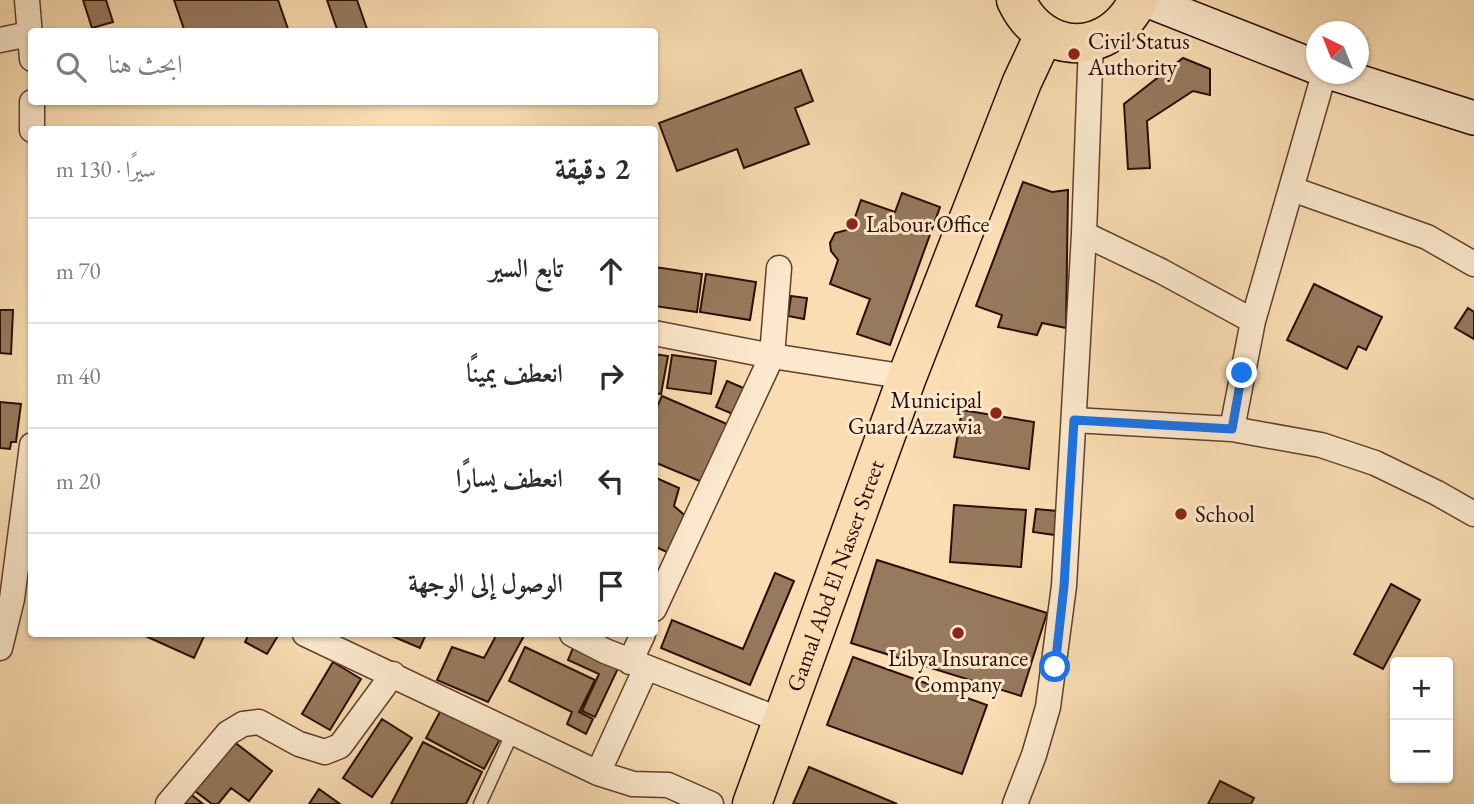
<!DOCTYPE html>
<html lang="ar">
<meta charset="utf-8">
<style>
body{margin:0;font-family:"EB Garamond",Amiri,serif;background:#f2f2f3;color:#2b2b33;direction:rtl}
.controls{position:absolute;right:21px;bottom:21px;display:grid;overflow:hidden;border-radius:7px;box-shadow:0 2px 5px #0004}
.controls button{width:63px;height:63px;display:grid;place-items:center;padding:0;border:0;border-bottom:2px solid #e1e1e2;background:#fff;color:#2b2b33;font:35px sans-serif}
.compass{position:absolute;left:1306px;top:21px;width:63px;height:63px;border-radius:50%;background:#fff;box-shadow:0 2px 5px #0004;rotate:317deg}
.stop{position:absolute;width:21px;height:21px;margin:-16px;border:5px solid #1a73e8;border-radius:50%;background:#fff}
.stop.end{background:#1a73e8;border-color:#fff;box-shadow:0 2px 7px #0008}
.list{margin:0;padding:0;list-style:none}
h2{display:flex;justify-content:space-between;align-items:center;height:91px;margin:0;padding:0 28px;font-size:30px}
h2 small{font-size:23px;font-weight:400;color:#7c7c81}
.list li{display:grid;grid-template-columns:46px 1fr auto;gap:21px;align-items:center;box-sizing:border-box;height:105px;padding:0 28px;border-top:2px solid #e1e1e2}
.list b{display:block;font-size:26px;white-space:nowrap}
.list em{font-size:23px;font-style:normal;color:#7c7c81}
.icon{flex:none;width:38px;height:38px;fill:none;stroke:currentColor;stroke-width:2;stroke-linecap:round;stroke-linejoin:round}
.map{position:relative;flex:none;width:1474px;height:804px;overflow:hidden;direction:ltr}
.search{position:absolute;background:#fff;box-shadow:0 2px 5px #0004;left:28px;top:28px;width:630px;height:77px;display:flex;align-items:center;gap:18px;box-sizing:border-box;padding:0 24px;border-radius:7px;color:#7c7c81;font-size:26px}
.panel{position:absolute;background:#fff;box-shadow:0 2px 5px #0004;left:28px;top:126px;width:630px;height:511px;border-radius:7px;direction:rtl}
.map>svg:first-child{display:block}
</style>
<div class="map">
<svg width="1474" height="804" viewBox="0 0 1474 804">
<rect width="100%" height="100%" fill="#faddb2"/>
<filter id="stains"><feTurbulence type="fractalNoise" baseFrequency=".00286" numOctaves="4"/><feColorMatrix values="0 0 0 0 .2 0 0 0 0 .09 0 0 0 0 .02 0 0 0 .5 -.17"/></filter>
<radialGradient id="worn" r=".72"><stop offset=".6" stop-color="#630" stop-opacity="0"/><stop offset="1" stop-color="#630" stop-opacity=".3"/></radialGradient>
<path fill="#97795d" stroke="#2c0c00" stroke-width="2" d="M 83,0 L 106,0 L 113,22 L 92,28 Z
M 174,0 L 278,0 L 288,29 L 280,32 L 185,32 Z
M 327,0 L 357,0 L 368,32 L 338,32 Z
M 1183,58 L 1210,69 L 1210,95 L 1193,91 L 1147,121 L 1150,168 L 1128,169 L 1124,104 Z
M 801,70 L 813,101 L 795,108 L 809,144 L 744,168 L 737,149 L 677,171 L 659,123 Z
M 1023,182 L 1052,192 L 1068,190 L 1066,328 L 1042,323 L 1037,335 L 998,327 L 1002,315 L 976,306 Z
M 902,193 L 940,207 L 890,345 L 857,334 L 870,299 L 830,284 L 838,260 L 831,251 L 830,243 L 835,233 L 851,229 L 861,200 L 895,212 Z
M 655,267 L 702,274 L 697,312 L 654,306 Z
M 706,274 L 756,282 L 750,320 L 700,312 Z
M 1314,284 L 1382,317 L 1366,350 L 1358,346 L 1347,369 L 1287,340 Z
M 791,296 L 807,298 L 804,319 L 788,316 Z
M 1468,308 L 1474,312 L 1474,339 L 1455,328 Z
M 0,310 L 13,310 L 11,354 L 0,353 Z
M 654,354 L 668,356 L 661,394 L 654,393 Z
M 672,355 L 716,361 L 711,394 L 667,388 Z
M 727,381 L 746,389 L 735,415 L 716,407 Z
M 662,396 L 727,424 L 702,482 L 654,462 L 654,413 Z
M 0,402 L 21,404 L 16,442 L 11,442 L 10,449 L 0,448 Z
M 962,410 L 1034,422 L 1029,469 L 954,457 Z
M 654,477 L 679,488 L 674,506 L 689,519 L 673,555 L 654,546 Z
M 954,505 L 1026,510 L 1021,567 L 950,562 Z
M 1036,509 L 1057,511 L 1055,535 L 1033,532 Z
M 877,560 L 1047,613 L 1021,696 L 851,643 Z
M 775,573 L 794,581 L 750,685 L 661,648 L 672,620 L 743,649 Z
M 1391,584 L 1420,600 L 1383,669 L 1354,654 Z
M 141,634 L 205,634 L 194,658 Z
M 249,634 L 279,634 L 267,654 L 245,642 Z
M 387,634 L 426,634 L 420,648 Z
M 497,634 L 525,634 L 488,702 L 437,680 L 452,647 L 484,658 Z
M 576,641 L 621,662 L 595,717 L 582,711 L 599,674 L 568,660 Z
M 525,647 L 595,680 L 579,712 L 593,719 L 586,734 L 567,724 L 572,712 L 509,681 Z
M 853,657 L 987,705 L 962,774 L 827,725 Z
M 333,662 L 361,679 L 330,730 L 302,714 Z
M 442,708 L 500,739 L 484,769 L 426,738 Z
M 382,719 L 412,738 L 372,797 L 343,778 Z
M 233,741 L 272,771 L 249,801 L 231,788 L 218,804 L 212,804 L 195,791 Z
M 423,742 L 482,772 L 466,804 L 391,804 Z
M 809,767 L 897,804 L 793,804 Z
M 1220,781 L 1254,798 L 1251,804 L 1208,804 Z
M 319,789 L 340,804 L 309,804 Z
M 188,792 L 203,804 L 178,804 Z"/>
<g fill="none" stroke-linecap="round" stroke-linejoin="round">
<defs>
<path id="lane" d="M 480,804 L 512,734"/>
<path id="street" d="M 27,0 L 32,59
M 0,40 L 29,34
M 32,102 L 32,130
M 1292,189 L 1427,237 L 1474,264
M 1084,234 L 1161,271 L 1253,321
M 654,333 L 772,356 L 907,377
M 1074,420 L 1232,429 L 1321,445 L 1375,463 L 1437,493 L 1474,514
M 1232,429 L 1253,321 L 1324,74
M 654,609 L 772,356 L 779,268
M 305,634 L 598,773 L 633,784 L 668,785 L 711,804
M 572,634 L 605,651 L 783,721
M 0,648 L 12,599 L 32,445
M 630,662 L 643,634
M 598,773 L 646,668
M 168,804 L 228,733 L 243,724 L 259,722 L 299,744 L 325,752 L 340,746 L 393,674
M 1015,804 L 1034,755 L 1048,707 L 1064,586 L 1084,234 L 1091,42"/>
<path id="secondary" d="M 1146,0 L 1316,67
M 1335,74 L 1474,118"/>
<g id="primary">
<path d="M 1016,0 C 1043,58 1111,57 1138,0"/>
<path id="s1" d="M 752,804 L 907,377 L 1022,82 L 1044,35"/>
</g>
</defs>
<use href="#lane" stroke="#60402c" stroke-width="15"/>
<use href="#street" stroke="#60402c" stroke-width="27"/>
<use href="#secondary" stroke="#2c0c00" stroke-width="36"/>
<use href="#primary" stroke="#2c0c00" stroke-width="41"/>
<use href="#lane" stroke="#fce9cd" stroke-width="12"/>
<use href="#street" stroke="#fce9cd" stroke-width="24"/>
<use href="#secondary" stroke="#fce9cd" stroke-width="33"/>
<use href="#primary" stroke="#faddb2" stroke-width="38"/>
</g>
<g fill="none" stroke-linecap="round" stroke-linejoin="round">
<path stroke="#1a73e8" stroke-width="9" d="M 1055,667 L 1064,586 L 1074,420 L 1232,429 L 1242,373"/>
</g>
<g fill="#8f2418" stroke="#fce9cd" stroke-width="2.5">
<circle cx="1074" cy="54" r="7"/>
<circle cx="852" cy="224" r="7"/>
<circle cx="996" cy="413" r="7"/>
<circle cx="1181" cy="514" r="7"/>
<circle cx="958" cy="633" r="7"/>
</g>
<g text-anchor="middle" stroke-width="6" stroke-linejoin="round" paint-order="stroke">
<g font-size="23" fill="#2c0c00" stroke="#fce9cd" text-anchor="start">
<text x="1088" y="49">Civil Status<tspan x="1088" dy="26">Authority</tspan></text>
<text x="866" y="232">Labour Office</text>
<text x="982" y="408" text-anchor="end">Municipal<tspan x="982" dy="26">Guard Azzawia</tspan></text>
<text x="1195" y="522">School</text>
<text x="958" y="666" text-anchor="middle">Libya Insurance<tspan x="958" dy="26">Company</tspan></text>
</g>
<g font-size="23" fill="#2c0c00" stroke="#fce9cd">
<text dy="8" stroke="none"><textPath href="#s1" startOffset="243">Gamal Abd El Nasser Street</textPath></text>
</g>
</g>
<rect width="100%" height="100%" filter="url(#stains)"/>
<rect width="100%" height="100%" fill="url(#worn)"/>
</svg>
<div class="controls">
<button>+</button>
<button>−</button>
</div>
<svg class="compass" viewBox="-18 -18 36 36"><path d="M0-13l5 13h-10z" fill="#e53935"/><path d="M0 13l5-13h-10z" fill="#7c7c81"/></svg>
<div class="stop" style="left:1055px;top:667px"></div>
<div class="stop end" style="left:1242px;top:373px"></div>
<div class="search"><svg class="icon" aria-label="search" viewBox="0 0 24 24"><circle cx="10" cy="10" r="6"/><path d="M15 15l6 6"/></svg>ابحث هنا</div>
<section class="panel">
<h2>2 دقيقة<small>سيرًا · 130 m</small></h2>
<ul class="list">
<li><svg class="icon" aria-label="ahead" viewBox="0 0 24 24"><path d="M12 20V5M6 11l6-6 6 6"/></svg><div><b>تابع السير</b></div><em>70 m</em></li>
<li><svg class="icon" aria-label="right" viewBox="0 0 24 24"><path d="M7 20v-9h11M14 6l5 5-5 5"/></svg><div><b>انعطف يمينًا</b></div><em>40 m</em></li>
<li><svg class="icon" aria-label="left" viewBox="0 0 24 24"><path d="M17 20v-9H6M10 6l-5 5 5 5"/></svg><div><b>انعطف يسارًا</b></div><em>20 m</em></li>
<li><svg class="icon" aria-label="arrive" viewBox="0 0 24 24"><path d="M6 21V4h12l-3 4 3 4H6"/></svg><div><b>الوصول إلى الوجهة</b></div></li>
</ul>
</section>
</div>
